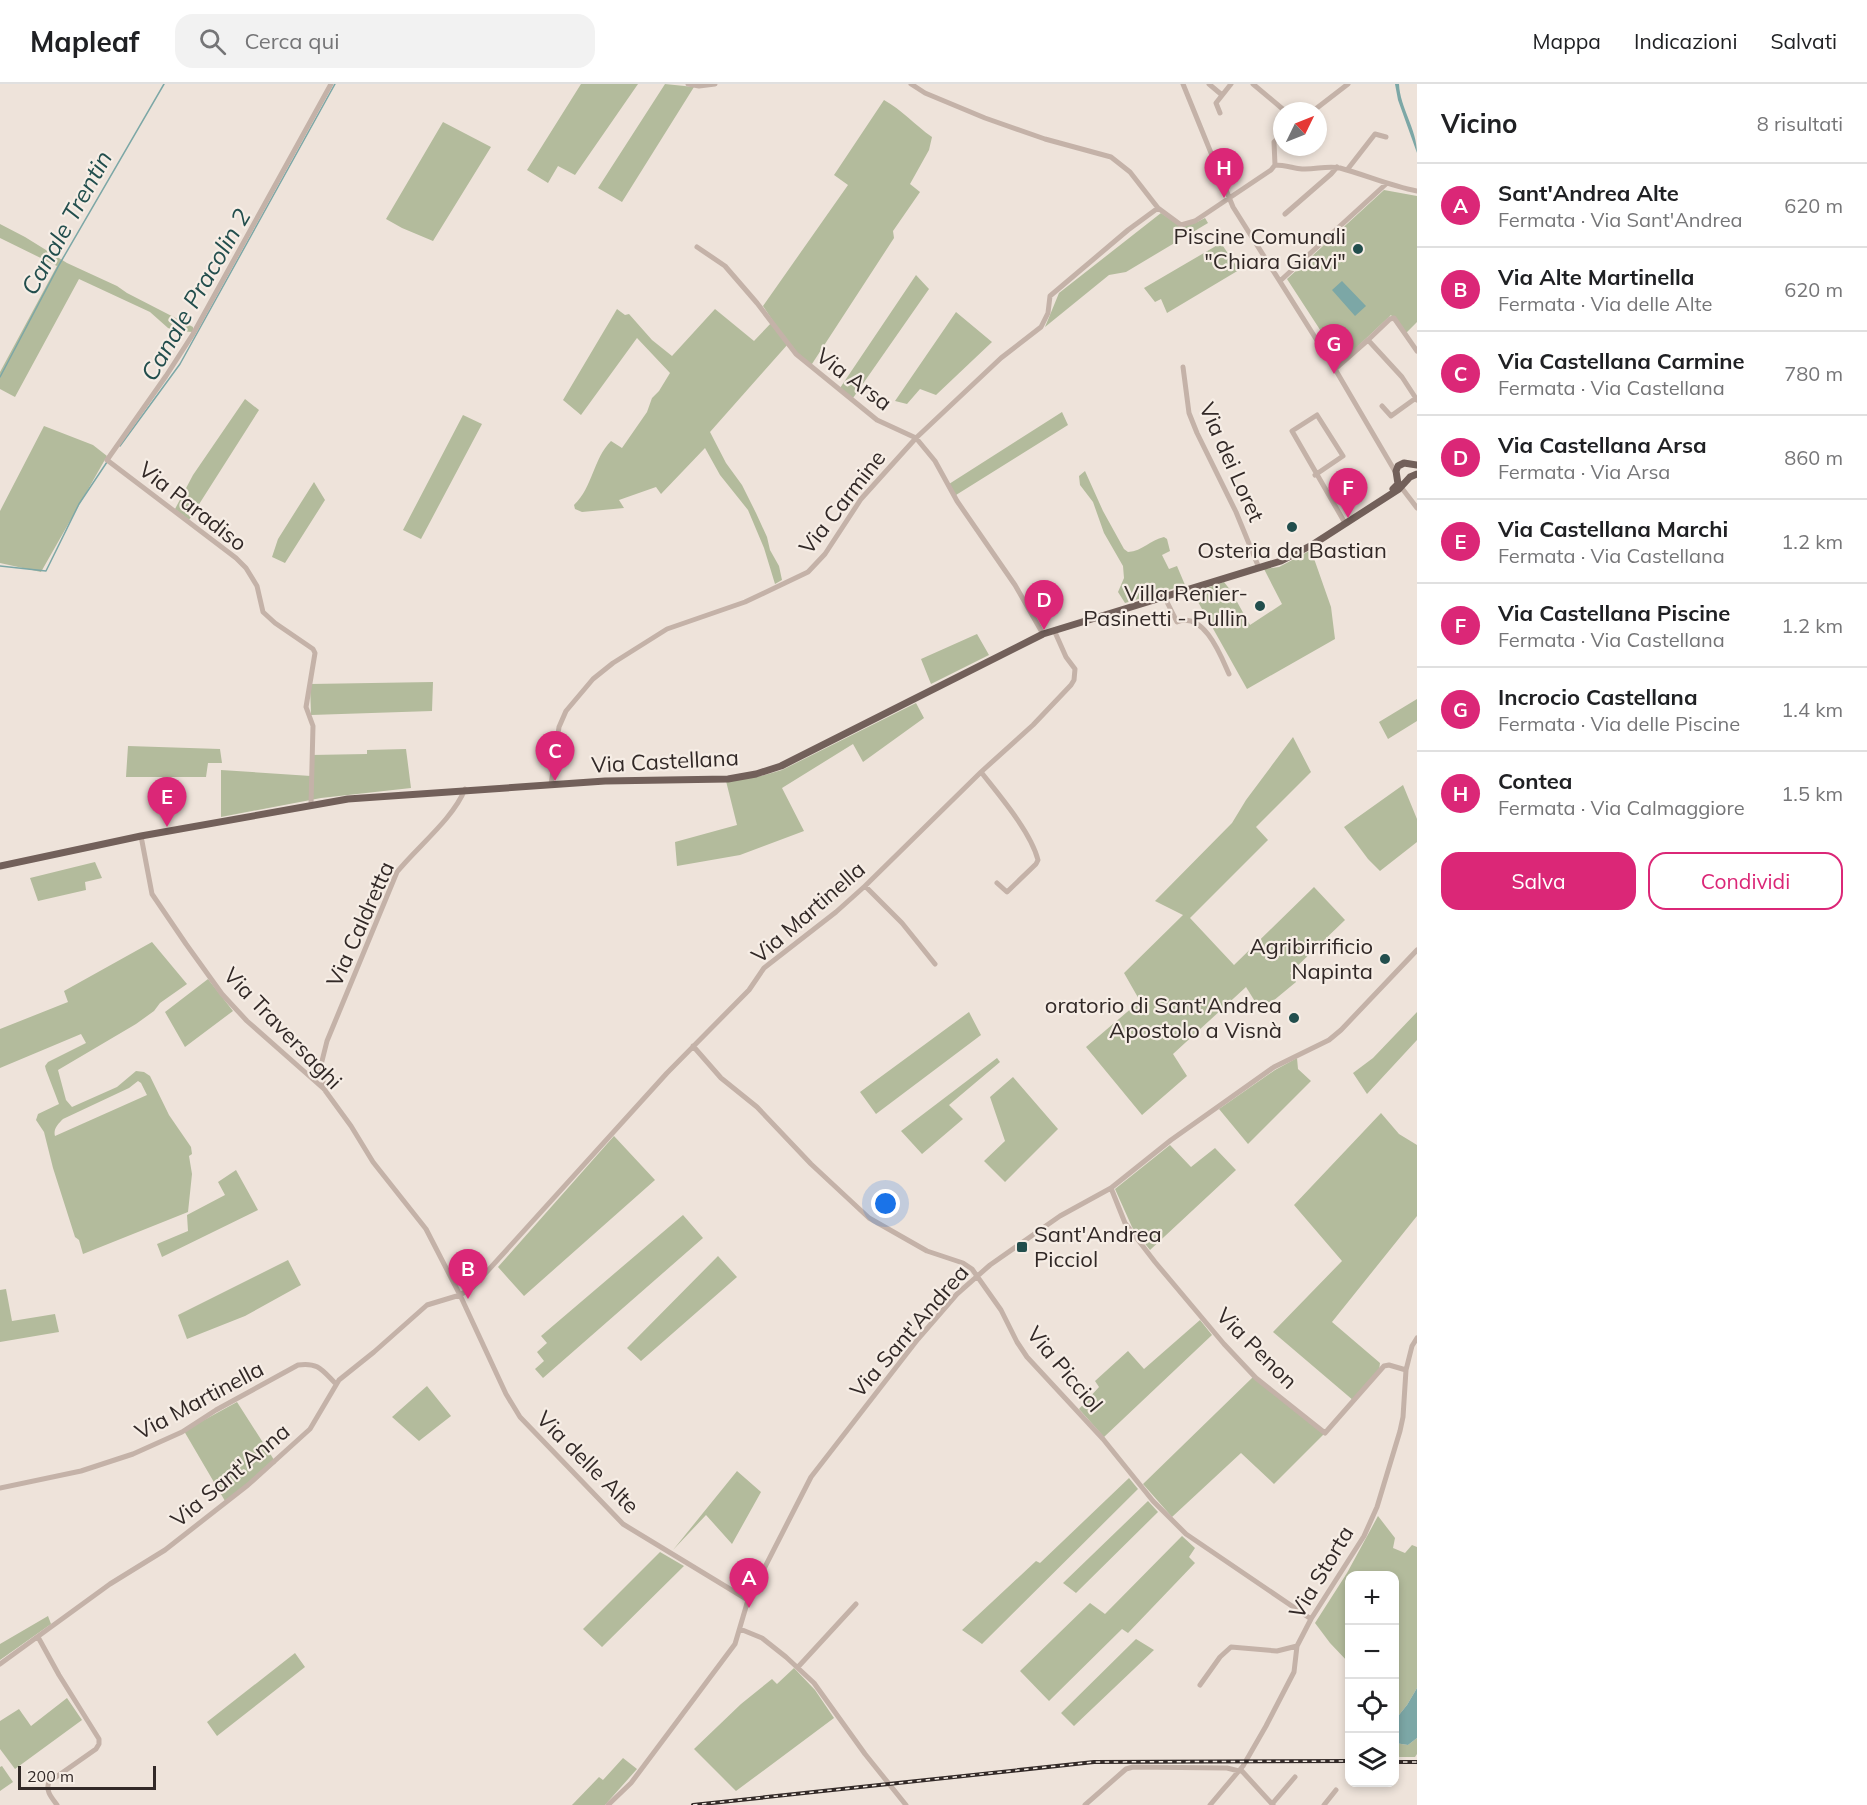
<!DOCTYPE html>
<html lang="it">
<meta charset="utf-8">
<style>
body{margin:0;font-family:Mulish,sans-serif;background:#f2f2f2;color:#202124}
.controls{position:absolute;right:18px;bottom:18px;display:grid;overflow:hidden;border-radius:12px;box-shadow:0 3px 9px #0003}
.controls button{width:54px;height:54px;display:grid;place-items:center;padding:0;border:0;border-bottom:2px solid #e0e0e0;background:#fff;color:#202124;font:30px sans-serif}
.compass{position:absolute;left:1273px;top:18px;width:54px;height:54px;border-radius:50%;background:#fff;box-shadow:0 3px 9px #0003;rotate:47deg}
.scale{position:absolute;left:18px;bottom:15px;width:138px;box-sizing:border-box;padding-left:6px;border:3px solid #322927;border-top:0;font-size:16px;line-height:21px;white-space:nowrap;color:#322927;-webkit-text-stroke:4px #f6ede5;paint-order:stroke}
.you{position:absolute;left:886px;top:1120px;width:21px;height:21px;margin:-15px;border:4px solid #fff;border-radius:50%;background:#1a73e8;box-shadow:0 0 0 9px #1a73e833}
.badge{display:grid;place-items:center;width:39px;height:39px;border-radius:50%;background:#db2777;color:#fff;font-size:20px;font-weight:700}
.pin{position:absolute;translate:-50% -50px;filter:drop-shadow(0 2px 3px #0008)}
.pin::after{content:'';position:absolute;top:32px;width:21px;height:18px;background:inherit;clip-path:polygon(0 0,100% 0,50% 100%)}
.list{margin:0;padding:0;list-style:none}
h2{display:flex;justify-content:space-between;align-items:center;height:78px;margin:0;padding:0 24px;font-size:26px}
h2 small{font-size:20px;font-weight:400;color:#757577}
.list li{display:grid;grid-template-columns:39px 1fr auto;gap:18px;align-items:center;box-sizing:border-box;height:84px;padding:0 24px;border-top:2px solid #e0e0e0}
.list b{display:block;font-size:22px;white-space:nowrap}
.list p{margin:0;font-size:20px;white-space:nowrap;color:#757577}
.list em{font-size:20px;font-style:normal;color:#757577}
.actions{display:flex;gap:12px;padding:18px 24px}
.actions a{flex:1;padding:14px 0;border:2px solid #db2777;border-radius:18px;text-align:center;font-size:21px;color:#db2777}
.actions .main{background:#db2777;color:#fff}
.icon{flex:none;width:33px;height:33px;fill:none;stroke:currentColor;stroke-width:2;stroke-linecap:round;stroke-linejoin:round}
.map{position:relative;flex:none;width:1417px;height:1721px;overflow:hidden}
header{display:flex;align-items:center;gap:36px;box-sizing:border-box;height:84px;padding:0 30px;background:#fff;border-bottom:2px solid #e0e0e0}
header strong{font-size:28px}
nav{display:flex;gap:33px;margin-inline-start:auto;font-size:21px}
.search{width:420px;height:54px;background:#f2f2f2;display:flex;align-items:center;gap:15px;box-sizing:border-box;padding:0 21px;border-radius:18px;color:#757577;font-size:22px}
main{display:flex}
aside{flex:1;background:#fff}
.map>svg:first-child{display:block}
</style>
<header>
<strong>Mapleaf</strong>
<div class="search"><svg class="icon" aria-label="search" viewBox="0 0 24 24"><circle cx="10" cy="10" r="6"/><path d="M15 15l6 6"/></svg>Cerca qui</div>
<nav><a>Mappa</a><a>Indicazioni</a><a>Salvati</a></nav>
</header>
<main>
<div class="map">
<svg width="1417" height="1721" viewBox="0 0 1417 1721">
<rect width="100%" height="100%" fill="#eee3da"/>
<path fill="#b3bb9c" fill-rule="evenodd" d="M 581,0 L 638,0 L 575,91 L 558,82 L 548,99 L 527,86 Z
M 665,0 L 694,3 L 622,118 L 598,104 Z
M 884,16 C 902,26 915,41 932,53 L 929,66 L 910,100 L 920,108 L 893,147 L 894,154 L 810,283 L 788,260 L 710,348 L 726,379 L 742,401 L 756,429 L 767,453 L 770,466 L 779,482 L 782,496 L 775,500 L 764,464 L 748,426 L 720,391 L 705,364 L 661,410 L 656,403 L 619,416 L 624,424 L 582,428 L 575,425 L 574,421 C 593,403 593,375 611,357 L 622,364 L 647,328 L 652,314 L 659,307 L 670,289 L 637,254 L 581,331 L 563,316 L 617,225 L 625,231 L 629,230 L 652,256 L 672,272 L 715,225 L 754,257 L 773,237 L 763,222 L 848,101 L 834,91 Z
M 443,38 L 491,63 L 433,157 L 402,144 L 386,135 Z
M 1384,106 L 1417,112 L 1417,238 L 1404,251 L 1391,231 L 1341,278 L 1287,195 Z
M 1161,129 L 1179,141 L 1197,138 L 1205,134 L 1208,139 L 1126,188 L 1109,191 L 1045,243 L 1059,209 Z
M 0,140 L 25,153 L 67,179 L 117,202 L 127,209 L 193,243 L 193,248 L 177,247 L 168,244 L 150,228 L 79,195 L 15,313 L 0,305 L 0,288 L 57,182 L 0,154 Z
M 1221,159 L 1239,186 L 1167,229 L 1161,215 L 1155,218 L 1144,204 Z
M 916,191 L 929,205 L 853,314 L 840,304 Z
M 956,228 L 992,258 L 936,311 L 920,305 L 907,320 L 895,317 Z
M 245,315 L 259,326 L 189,436 L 175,425 L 193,391 Z
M 1062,328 L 1068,341 L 956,411 L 949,400 Z
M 463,331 L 482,340 L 421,455 L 403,446 Z
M 44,342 L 93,361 L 107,372 L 41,488 L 0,479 L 0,427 Z
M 1085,387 L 1103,427 L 1124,465 L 1128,468 C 1143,467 1150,456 1164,453 L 1167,455 L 1170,467 L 1162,471 L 1169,485 L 1177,482 L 1185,501 L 1125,519 L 1118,508 L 1124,494 L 1123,482 L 1104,449 L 1093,418 L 1080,401 L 1079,392 Z
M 314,398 L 325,416 L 285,479 L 272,473 L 278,455 Z
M 1311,466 L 1331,523 L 1335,555 L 1247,605 L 1193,509 L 1224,498 L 1231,507 L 1250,541 L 1282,520 L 1264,485 L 1279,483 Z
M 977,550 L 989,571 L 931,600 L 921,575 Z
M 433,598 L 432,627 L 311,631 L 310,600 Z
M 1417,615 L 1417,637 L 1388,655 L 1379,638 Z
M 916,619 L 924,634 L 863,678 L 853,660 L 782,704 L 804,747 L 740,771 L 677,782 L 675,758 L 737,741 L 726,697 L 761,692 L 782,686 Z
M 1293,653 L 1311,688 L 1256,743 L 1268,756 L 1190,834 L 1234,881 L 1314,803 L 1345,836 L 1290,889 L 1296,898 L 1261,927 L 1246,903 L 1173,970 L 1187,992 L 1142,1031 L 1086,963 L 1140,917 L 1124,889 L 1183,831 L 1155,817 L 1232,739 L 1246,716 Z
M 128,662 L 220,665 L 222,679 L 208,679 L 206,693 L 126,693 Z
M 406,665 L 411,704 L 321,714 L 221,733 L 221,686 L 311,692 L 311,671 L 367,670 L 367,666 Z
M 1403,701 L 1417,735 L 1417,758 L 1380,787 L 1368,775 L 1344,743 Z
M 95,778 L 102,794 L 85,798 L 86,806 L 38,817 L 30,794 Z
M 152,858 L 187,900 L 160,919 L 154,927 L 136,940 L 58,986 L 66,1016 L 72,1023 L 117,1003 L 136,987 L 144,988 L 150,992 L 169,1031 L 191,1063 L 192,1070 L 189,1072 L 192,1090 L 188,1128 L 83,1170 L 79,1156 L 75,1153 L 53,1084 L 44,1048 L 36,1036 L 38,1030 L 59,1020 L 46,986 L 45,982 L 48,978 L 86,959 L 81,950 L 0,984 L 0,945 L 68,918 L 64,907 ZM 138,997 L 141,999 L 147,1011 L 55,1052 C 53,1045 58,1040 63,1035 L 129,1004 Z
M 208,895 L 233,927 L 185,963 L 165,928 Z
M 969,928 L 981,951 L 876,1030 L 860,1008 Z
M 1417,928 L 1417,956 L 1367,1010 L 1353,989 L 1373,974 Z
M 997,974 L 1000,978 L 949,1021 L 963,1035 L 922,1070 L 901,1047 Z
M 1297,974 L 1298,985 L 1311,997 L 1248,1060 L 1219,1025 L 1275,986 Z
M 1013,993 L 1058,1045 L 1005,1098 L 984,1077 L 1005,1057 L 990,1013 Z
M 1381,1029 L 1399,1050 L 1417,1061 L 1417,1132 L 1332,1238 L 1380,1279 L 1379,1287 L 1354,1317 L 1273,1248 L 1342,1177 L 1294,1121 Z
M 614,1052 L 655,1096 L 524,1212 L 498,1183 Z
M 1170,1061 L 1191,1083 L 1215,1064 L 1236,1086 L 1150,1166 L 1132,1143 L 1115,1105 Z
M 236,1086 L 258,1126 L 162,1173 L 157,1160 L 188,1147 L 187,1131 L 225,1111 L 218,1098 Z
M 683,1131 L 703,1154 L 543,1294 L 535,1285 L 544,1277 L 537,1268 L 547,1259 L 541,1252 Z
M 718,1172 L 737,1193 L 641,1277 L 627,1264 Z
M 288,1176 L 301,1201 L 245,1232 L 187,1255 L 178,1231 Z
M 6,1205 L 12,1237 L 55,1230 L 59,1248 L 0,1258 L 0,1206 Z
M 1200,1236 L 1212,1251 L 1104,1353 L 1079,1325 L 1099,1303 L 1095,1297 L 1128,1267 L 1144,1285 Z
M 1253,1293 L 1325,1349 L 1274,1400 L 1241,1369 L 1172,1433 L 1143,1400 Z
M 427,1302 L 451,1332 L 419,1357 L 392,1333 Z
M 237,1318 L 276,1379 L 225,1417 L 184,1347 Z
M 737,1387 L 761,1408 L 732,1460 L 706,1431 L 673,1466 Z
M 1129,1394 L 1138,1405 L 982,1560 L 962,1546 L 1036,1477 L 1040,1479 Z
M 1148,1417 L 1158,1428 L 1076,1509 L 1063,1499 Z
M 1378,1432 L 1395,1454 L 1393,1464 L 1405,1469 L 1412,1461 L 1417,1463 L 1417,1604 L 1407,1621 L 1395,1636 L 1394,1492 L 1350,1492 L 1349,1579 L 1330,1559 L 1315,1539 L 1347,1489 Z
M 1182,1452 L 1195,1464 L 1189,1473 L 1195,1479 L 1128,1549 L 1122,1545 L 1049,1617 L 1020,1587 L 1090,1519 L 1105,1530 Z
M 660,1468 L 684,1482 L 602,1563 L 583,1545 Z
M 48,1532 L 51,1540 L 0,1576 L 0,1560 Z
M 1136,1555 L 1154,1566 L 1074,1642 L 1061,1629 Z
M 295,1569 L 305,1583 L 217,1652 L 207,1638 Z
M 794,1584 L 815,1606 L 834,1634 L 736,1707 L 694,1665 L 741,1620 L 772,1595 L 777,1600 Z
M 67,1614 L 82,1636 L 15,1685 L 0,1665 L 0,1637 L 19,1625 L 31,1642 Z
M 1417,1654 L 1417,1670 L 1415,1673 L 1395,1673 L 1395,1659 L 1408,1661 Z
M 623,1674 L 637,1685 L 605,1721 L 572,1721 L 599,1693 L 603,1696 Z
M 2,1682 L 13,1698 L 0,1707 L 0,1683 Z"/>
<path fill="#7ca7a6" d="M 1395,0 L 1399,0 C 1400,24 1417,45 1417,69 L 1398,16 Z
M 1342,197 L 1366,222 L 1355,232 L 1332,206 Z
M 1417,1604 L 1417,1654 L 1408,1661 L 1395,1659 L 1395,1636 L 1407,1621 Z"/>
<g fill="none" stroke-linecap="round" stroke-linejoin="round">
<path stroke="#7ca7a6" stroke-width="1.5" d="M 0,293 L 59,181 L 164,0
M 120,362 L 180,280 L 335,0
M 0,482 L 46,487 L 79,420 L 107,378"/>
<path stroke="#c4b2a8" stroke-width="5" d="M 688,0 L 699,2 L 715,0
M 911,0 L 925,9 L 985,34 L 1045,55 L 1111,73 L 1130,88 L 1158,124 L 1181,141 L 1195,137 L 1271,86 L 1275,81 L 1274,58 L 1282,50
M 1183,0 L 1233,123 L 1335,285 L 1396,389
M 1209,0 L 1222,11
M 1253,0 L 1285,27
M 1313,27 L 1348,0
M 1220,29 L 1216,19 L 1231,0
M 1275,81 C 1285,81 1293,84 1302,85 C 1315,86 1327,81 1340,84 C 1366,91 1390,102 1417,107
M 1347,86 L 1375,50 L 1386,53
M 1285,130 L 1331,90 L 1337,83
M 697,163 L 725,182 L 757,219 L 796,270 L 877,336 L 916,354 L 935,377 L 957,417 L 1015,501 L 1043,550
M 1280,197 L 1386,100
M 1368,256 L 1390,235 L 1394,234 L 1417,267
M 1183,283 L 1189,329 L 1197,349 L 1236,428 L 1259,484
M 1335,285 L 1368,256 L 1402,293 L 1417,316
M 1382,322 L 1391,332 L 1416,314
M 1315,391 L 1343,372 L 1317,331 L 1292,347 L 1345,439
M 1401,403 L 1417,424
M 1164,512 L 1177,538 C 1204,527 1221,572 1229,590
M 981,688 C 999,711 1031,748 1038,776 L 1036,780 L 1007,808 L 997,799
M 551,701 L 559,643 L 566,627 L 593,595 L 613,579 L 667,545 L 745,518 L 808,488 L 825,470 L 861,415 L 916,354 L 1001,274 L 1041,243 L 1048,229 L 1050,212 L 1128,146 L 1158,124
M 311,720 L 313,642 L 306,623 L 315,569 L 313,565 L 275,539 L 263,528 L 257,502 L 246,484 L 236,474 L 107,376 L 166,292 L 193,250 L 331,0
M 141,752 L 152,810 L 186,860 L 222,910 L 247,937 L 324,1005 L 351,1042 L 373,1078 L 426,1145 L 460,1211 L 506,1310 L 520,1333 L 623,1440 L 748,1516
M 865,802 L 902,839 L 935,880
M 693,962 L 721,994 L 757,1023 L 811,1080 L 869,1134 L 927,1167 L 963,1179 L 972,1185 L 1001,1226 L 1017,1258 L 1027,1273 L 1103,1355 L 1153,1417 L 1186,1450 L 1311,1535
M 324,1005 L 321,981 L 327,957 L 397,788 C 417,763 453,735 465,705
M 1111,1104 L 1125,1139 L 1155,1178 L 1224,1260 L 1256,1294 L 1325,1349 L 1384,1282 L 1389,1281 L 1406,1286
M 0,1404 L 81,1387 L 133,1370 L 182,1348 L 216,1326 L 298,1281 C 318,1278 322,1286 336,1300
M 740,1545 L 762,1554 L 786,1573 L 814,1599 L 865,1670 L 906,1721
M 38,1553 L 59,1591 L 99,1655 L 99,1660 L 96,1665 L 49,1698 C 45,1707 52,1714 57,1721
M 0,1580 L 110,1500 L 165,1466 L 248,1401 L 310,1345 L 339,1296 L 374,1268 L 427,1221 L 460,1211 L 473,1203 L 667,989 L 749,906 L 764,884 L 836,828 L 865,802 L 981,688 L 1033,641 L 1071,601 L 1074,596 L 1075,585 L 1066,573 L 1054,546
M 798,1583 L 856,1520
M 1200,1601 L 1220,1573 L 1231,1563 L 1277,1567 L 1297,1562
M 1241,1686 L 1273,1721
M 1272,1720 L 1295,1693
M 608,1721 L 631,1699 L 735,1560 L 748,1516 L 811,1393 L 918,1255 L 957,1210 L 990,1181 L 1060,1132 L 1111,1104 L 1171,1056 L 1274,983 L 1329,956 L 1341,946 L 1417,866
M 1085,1721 L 1126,1685 L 1133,1683 L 1227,1684 L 1239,1687
M 1210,1721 L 1243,1682 L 1266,1642 L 1294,1588 L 1297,1562 L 1311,1535 L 1364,1452 L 1377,1423 L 1400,1347 L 1403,1333 L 1406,1286 L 1412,1262 L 1417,1254
M 1324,1721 L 1336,1706"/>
<path stroke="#72605a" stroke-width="7" d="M 1393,405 L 1398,400 L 1396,387 L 1398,382 L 1404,379 L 1417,381
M 0,782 L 141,752 L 348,715 L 605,697 L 728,695 L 756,690 L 781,682 L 1043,550 L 1281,477 L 1312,461 L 1399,405 L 1410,393 L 1417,390"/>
<defs>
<path id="rail" d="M 1394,1678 L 1417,1678
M 693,1721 L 1094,1678 L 1350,1677"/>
</defs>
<use href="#rail" stroke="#322927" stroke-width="4"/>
<use href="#rail" stroke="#f6ede5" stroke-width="1.5" stroke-dasharray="4.5" stroke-linecap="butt"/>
</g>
<g fill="#224e4d" stroke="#f6ede5" stroke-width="2">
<circle cx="1358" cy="165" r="6"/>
<circle cx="1292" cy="443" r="6"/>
<circle cx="1260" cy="522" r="6"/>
<circle cx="1385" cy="875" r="6"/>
<circle cx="1294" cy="934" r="6"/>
<rect x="1016" y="1157" width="12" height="12" rx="3"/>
</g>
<g text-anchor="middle" stroke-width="4.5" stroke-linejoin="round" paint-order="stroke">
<g font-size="22" fill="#322927" stroke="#f6ede5" text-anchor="end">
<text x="1346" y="160">Piscine Comunali<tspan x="1346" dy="25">"Chiara Giavi"</tspan></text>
<text x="1292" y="474" text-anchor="middle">Osteria da Bastian</text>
<text x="1248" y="517">Villa Renier-<tspan x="1248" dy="25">Pasinetti - Pullin</tspan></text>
<text x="1373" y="870">Agribirrificio<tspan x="1373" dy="25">Napinta</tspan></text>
<text x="1282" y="929">oratorio di Sant'Andrea<tspan x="1282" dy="25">Apostolo a Visnà</tspan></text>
<text x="1034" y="1158" text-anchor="start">Sant'Andrea<tspan x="1034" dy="25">Picciol</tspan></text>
</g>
<g font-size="22" fill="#322927" stroke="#f6ede5">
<text transform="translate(854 295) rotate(37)" y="8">Via Arsa</text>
<text transform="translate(1232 378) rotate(66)" y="8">Via dei Loret</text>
<text transform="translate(842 418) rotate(-52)" y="8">Via Carmine</text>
<text transform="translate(193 422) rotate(38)" y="8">Via Paradiso</text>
<text transform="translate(665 677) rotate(-3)" y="8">Via Castellana</text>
<text transform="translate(808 828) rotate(-41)" y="8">Via Martinella</text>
<text transform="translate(360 840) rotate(-66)" y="8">Via Caldretta</text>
<text transform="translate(283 944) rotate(46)" y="8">Via Traversaghi</text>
<text transform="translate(909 1247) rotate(-49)" y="8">Via Sant'Andrea</text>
<text transform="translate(1257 1264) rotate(45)" y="8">Via Penon</text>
<text transform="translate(1065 1285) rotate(50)" y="8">Via Picciol</text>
<text transform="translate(199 1316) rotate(-28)" y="8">Via Martinella</text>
<text transform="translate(588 1378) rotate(45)" y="8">Via delle Alte</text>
<text transform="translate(230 1391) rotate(-40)" y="8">Via Sant'Anna</text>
<text transform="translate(1321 1488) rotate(-59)" y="8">Via Storta</text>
</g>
<g font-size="24" font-style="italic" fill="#224e4d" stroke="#f6ede5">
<text transform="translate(67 139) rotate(-61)" y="8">Canale Trentin</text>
<text transform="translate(196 211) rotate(-60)" y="8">Canale Pracolin 2</text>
</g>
</g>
</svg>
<div class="controls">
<button>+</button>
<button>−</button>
<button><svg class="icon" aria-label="locate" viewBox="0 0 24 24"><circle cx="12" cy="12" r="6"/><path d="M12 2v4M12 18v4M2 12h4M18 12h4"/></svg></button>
<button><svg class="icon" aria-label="layers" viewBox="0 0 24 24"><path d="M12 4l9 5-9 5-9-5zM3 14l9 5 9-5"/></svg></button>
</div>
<svg class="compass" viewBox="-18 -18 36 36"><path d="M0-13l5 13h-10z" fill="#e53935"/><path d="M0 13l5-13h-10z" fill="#757577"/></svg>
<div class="scale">200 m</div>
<div class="you"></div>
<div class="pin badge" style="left:749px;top:1524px">A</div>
<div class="pin badge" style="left:468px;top:1215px">B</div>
<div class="pin badge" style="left:555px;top:697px">C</div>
<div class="pin badge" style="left:1044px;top:546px">D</div>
<div class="pin badge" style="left:167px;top:743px">E</div>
<div class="pin badge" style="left:1348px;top:434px">F</div>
<div class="pin badge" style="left:1334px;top:290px">G</div>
<div class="pin badge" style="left:1224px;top:114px">H</div>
</div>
<aside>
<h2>Vicino<small>8 risultati</small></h2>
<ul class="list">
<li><span class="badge">A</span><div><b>Sant'Andrea Alte</b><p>Fermata · Via Sant'Andrea</p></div><em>620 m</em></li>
<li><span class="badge">B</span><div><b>Via Alte Martinella</b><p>Fermata · Via delle Alte</p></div><em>620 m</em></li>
<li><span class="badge">C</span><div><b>Via Castellana Carmine</b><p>Fermata · Via Castellana</p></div><em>780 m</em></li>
<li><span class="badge">D</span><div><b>Via Castellana Arsa</b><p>Fermata · Via Arsa</p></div><em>860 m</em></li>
<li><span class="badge">E</span><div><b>Via Castellana Marchi</b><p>Fermata · Via Castellana</p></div><em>1.2 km</em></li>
<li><span class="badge">F</span><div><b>Via Castellana Piscine</b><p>Fermata · Via Castellana</p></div><em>1.2 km</em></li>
<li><span class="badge">G</span><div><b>Incrocio Castellana</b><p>Fermata · Via delle Piscine</p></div><em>1.4 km</em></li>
<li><span class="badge">H</span><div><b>Contea</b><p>Fermata · Via Calmaggiore</p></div><em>1.5 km</em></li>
</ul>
<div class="actions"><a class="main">Salva</a><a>Condividi</a></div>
</aside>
</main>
